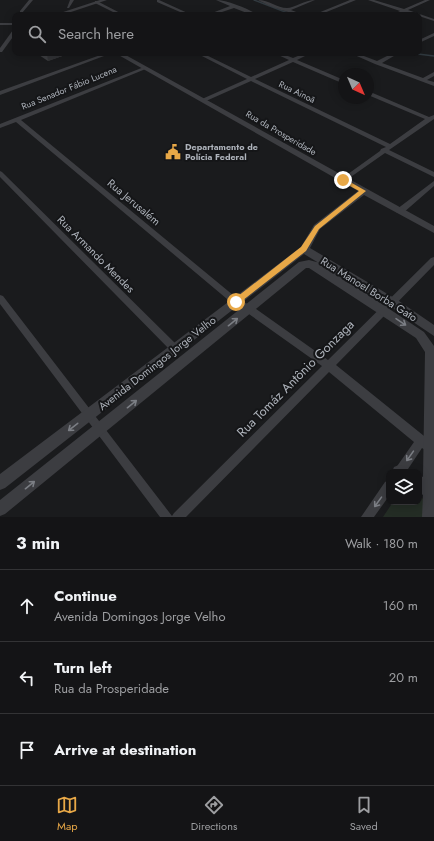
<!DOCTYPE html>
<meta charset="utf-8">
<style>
body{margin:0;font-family:Jost,sans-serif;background:#1d1d1f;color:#f1f3f6}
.controls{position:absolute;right:12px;bottom:12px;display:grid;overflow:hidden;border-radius:8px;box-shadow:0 2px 10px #0003}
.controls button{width:36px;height:36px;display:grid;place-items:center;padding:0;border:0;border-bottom:1px solid #333335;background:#141416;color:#f1f3f6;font:20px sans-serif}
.compass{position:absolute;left:338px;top:68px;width:36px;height:36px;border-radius:50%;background:#141416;box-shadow:0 2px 10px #0003;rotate:136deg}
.stop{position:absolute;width:12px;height:12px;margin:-9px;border:3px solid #e8a847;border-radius:50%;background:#fff}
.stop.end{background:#e8a847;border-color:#fff;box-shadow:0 1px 4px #0008}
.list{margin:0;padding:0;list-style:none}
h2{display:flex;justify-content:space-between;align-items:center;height:52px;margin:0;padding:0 16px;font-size:17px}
h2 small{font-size:13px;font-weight:400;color:#9d9ea1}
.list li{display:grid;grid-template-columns:26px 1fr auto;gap:12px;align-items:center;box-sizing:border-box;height:72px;padding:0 16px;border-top:1px solid #333335}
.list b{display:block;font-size:15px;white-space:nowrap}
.list p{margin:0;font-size:13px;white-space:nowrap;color:#9d9ea1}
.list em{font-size:13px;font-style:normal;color:#9d9ea1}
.icon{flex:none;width:22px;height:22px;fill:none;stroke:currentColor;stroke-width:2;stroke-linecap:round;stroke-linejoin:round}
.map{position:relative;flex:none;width:434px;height:517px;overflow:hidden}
.search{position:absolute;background:#141416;box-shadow:0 2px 10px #0003;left:12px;right:12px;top:12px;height:44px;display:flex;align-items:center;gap:10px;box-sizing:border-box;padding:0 14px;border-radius:8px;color:#9d9ea1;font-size:15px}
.sheet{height:268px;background:#141416}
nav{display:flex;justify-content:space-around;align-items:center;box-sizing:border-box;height:56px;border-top:1px solid #333335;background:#141416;font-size:11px;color:#9d9ea1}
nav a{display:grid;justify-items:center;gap:2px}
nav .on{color:#e8a847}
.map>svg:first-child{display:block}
</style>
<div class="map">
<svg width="434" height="517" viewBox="0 0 434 517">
<rect width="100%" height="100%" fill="#1a1b1d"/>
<path fill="#242d25" d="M 419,496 L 430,504 L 430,517 L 383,517 L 393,502 L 419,502 Z"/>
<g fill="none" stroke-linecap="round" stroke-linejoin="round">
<path stroke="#313a40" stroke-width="1.5" d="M 254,0 L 293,15
M 410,53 L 434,56"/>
<path fill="#3c3d41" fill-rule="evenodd" d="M 29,0 L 33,0 L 22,13 L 20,13 L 20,11 Z
M 70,0 L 74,0 L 69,8 L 67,8 Z
M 157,0 L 159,0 L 192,15 L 187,15 L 157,2 Z
M 216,0 C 227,0 249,9 258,15 L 252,15 L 234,8 L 213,15 L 207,15 L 230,6 Z
M 258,0 C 269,0 277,8 287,8 C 294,8 305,0 315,0 L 291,10 L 304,15 C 293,15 268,6 258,0 Z
M 350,0 L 356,0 L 319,15 L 313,15 Z
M 368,0 L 374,0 L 404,9 L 425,0 L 430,0 L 408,10 L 434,19 L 434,21 L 419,16 L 419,15 L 414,15 L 404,12 L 397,15 L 392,15 L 400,11 Z
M 95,1 L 97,1 L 124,15 L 119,15 L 95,3 Z
M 0,23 L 15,23 L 15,25 L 0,25 Z
M 13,30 L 15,30 L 15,34 L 2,52 L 0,52 L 0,48 Z
M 434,33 L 434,36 L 419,43 L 419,40 Z
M 106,53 L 112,53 L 0,95 L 0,91 Z
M 196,53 L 202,53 L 251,77 L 289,60 L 274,53 L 280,53 L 293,58 L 305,53 L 311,53 L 297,60 L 344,80 L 344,84 L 293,62 L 255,79 L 390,144 L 425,119 L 368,95 L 368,91 L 429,117 L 434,115 L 434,119 L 389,150 L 434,172 L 434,177 L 385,153 L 345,181 L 341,181 L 341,179 L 380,151 L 381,149 L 386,147 L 251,81 L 206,101 L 202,101 L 202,99 L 247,79 Z
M 350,53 L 356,53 L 377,61 L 393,53 L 399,53 L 382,63 L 423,78 L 434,72 L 434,76 L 427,80 L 434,82 L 434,86 L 375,64 Z
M 144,67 L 148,68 L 21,120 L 239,300 L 252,306 L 328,360 L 431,258 L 434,257 L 434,265 L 336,365 L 434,444 L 434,457 L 422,448 L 406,472 L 393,472 L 414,442 L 329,372 L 186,517 L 160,517 L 0,304 L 0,295 L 3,296 L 172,516 L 174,513 L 322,366 L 246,312 L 233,304 L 16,122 L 0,128 L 0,124 Z
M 0,171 L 2,172 L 179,347 L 181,350 L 179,353 L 176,354 L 173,353 L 0,177 Z
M 434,181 L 434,186 L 403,213 L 397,213 L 396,211 L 397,209 Z
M 389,480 L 389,496 L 374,517 L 361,517 L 385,482 Z"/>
<path fill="#3c3d41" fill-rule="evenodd" d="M 100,0 L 107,0 L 62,15 L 54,15 Z
M 115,53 L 122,53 L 434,226 L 434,233 L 364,195 L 320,229 L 310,248 L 396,299 L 434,325 L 434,336 L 388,305 L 304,254 L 5,488 L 0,490 L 0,474 L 301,247 L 314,225 L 358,191 Z
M 309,260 L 320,263 L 424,332 L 434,346 L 434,517 L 422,517 L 423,495 L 419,492 L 419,475 L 423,477 L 425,352 L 416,338 L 309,268 L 306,268 L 5,514 L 0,516 L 0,500 L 299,262 Z
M 399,465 L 405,467 L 407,472 L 392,472 L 394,467 Z"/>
</g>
<path fill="#3e3f42" d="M 36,53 L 71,53 L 48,61 Z"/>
<path fill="#323336" d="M 51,53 L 71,53 L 48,61 L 47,54 Z"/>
<defs><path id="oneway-shaft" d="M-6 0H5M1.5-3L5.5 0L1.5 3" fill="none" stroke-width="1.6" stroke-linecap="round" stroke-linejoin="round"/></defs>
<g stroke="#7b7e84">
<use href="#oneway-shaft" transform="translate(233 322) rotate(-39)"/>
<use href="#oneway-shaft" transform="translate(401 322) rotate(34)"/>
<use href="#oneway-shaft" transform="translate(132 404) rotate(-39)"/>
<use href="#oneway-shaft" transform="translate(73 427) rotate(142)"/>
<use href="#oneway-shaft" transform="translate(410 456) rotate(125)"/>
<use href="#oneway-shaft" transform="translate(30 485) rotate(-39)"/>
<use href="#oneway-shaft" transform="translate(378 502) rotate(126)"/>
</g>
<path fill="#e8a847" d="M 343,178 L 366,191 L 319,229 L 306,251 L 238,304 L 233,304 L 233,300 L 301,247 L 315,226 L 359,191 L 341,181 Z"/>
<defs>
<symbol id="civic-bare" viewBox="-9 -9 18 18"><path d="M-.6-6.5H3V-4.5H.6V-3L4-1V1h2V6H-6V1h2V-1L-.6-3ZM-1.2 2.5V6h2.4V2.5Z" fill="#e8a847" stroke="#151618" stroke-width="2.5" paint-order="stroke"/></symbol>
</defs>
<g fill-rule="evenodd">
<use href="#civic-bare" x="162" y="141" width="22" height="22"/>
</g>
<g text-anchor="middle" stroke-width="4" stroke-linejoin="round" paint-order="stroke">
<g font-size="9" fill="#aeb3bb" stroke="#151618">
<text transform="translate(69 88) rotate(-22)" y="3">Rua Senador Fábio Lucena</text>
<text transform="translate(297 92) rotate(26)" y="3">Rua Ainoã</text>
<text transform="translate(281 133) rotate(30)" y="3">Rua da Prosperidade</text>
</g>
<g font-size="9" font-weight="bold" fill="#aeb3bb" stroke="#151618" text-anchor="start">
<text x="185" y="150">Departamento de<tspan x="185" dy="10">Polícia Federal</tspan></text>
</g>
<g font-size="11" fill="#aeb3bb" stroke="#151618">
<text transform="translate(134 202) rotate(40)" y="4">Rua Jerusalém</text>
<text transform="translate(96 254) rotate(45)" y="4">Rua Armando Mendes</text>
<text transform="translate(369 289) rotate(32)" y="4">Rua Manoel Borba Gato</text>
<text transform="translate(157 363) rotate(-38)" y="4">Avenida Domingos Jorge Velho</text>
</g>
<g font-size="13" fill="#aeb3bb" stroke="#151618">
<text transform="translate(295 378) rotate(-45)" y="5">Rua Tomáz Antônio Gonzaga</text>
</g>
</g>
</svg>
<div class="controls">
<button><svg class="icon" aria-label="layers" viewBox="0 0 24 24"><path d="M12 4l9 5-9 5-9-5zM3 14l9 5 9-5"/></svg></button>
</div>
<svg class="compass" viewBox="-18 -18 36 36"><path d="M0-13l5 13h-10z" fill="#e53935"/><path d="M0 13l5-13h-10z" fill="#9d9ea1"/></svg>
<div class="stop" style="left:236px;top:302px"></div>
<div class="stop end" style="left:343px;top:180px"></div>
<div class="search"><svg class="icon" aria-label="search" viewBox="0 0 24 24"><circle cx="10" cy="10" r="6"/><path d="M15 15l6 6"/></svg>Search here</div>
</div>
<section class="sheet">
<h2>3 min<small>Walk · 180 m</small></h2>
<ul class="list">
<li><svg class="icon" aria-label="ahead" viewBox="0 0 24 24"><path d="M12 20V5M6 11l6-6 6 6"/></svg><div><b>Continue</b><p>Avenida Domingos Jorge Velho</p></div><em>160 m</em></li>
<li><svg class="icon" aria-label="left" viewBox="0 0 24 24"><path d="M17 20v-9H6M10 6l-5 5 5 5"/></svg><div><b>Turn left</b><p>Rua da Prosperidade</p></div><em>20 m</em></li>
<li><svg class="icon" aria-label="arrive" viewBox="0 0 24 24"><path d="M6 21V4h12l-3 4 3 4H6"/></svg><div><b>Arrive at destination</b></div></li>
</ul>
</section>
<nav>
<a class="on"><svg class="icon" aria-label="map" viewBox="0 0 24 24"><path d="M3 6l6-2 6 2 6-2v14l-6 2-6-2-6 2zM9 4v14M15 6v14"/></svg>Map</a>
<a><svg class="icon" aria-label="directions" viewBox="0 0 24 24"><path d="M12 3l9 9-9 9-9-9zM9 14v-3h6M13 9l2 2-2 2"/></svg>Directions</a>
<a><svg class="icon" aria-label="saved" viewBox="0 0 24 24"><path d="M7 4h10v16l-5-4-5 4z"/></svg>Saved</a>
</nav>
